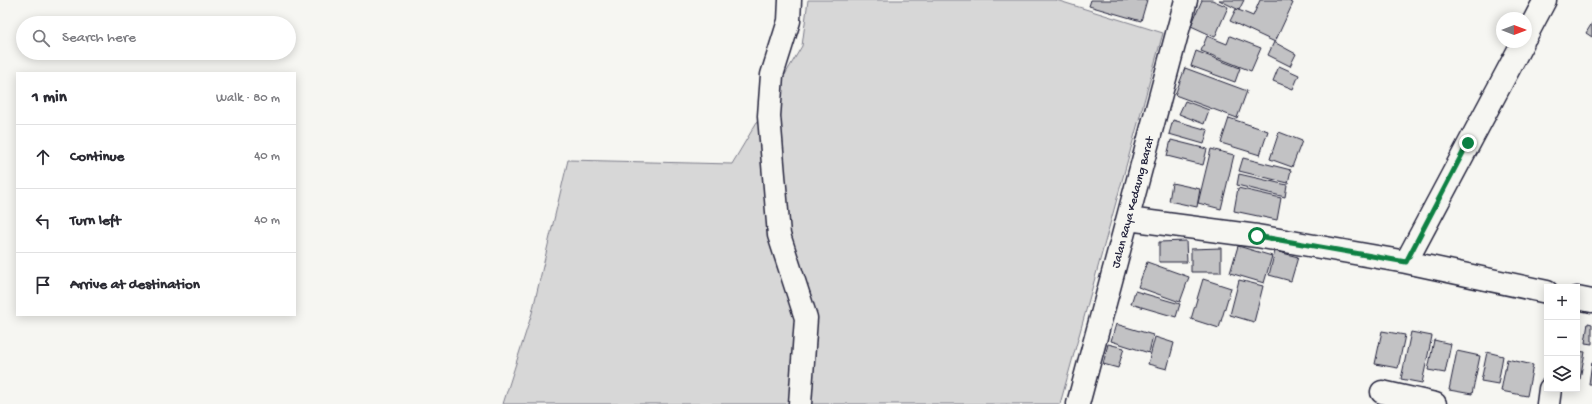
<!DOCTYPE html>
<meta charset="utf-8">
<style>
body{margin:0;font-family:"Gochi Hand",sans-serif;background:#f2f2f3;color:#2b2b33}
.controls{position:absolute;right:12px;bottom:12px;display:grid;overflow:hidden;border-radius:0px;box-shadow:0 2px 10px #0003}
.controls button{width:36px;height:36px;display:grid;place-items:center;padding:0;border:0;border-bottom:1px solid #e1e1e2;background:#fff;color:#2b2b33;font:20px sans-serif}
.compass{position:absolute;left:1496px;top:12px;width:36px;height:36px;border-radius:50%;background:#fff;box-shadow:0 2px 10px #0003;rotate:90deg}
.stop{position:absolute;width:12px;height:12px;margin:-9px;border:3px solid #0b8043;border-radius:50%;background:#fff}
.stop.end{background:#0b8043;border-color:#fff;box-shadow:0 1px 4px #0008}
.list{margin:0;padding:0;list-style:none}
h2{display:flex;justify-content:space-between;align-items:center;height:52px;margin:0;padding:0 16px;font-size:17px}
h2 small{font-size:13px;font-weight:400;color:#7c7c81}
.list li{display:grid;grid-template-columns:26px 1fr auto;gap:12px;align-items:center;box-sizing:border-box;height:64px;padding:0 16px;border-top:1px solid #e1e1e2}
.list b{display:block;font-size:15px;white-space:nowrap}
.list em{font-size:13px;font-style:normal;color:#7c7c81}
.icon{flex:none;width:22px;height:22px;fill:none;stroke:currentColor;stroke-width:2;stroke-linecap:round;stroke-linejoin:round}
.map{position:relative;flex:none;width:1592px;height:404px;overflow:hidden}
.search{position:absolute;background:#fff;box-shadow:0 2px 10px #0003;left:16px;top:16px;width:280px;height:44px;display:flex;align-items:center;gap:10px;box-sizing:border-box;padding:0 14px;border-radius:22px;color:#7c7c81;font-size:15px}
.panel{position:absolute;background:#fff;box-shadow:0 2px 10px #0003;left:16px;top:72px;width:280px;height:244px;border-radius:0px}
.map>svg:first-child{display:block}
</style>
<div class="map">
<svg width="1592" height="404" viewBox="0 0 1592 404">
<rect width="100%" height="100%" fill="#f6f6f2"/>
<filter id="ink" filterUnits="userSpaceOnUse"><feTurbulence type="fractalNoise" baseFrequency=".025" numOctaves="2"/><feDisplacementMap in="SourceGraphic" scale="8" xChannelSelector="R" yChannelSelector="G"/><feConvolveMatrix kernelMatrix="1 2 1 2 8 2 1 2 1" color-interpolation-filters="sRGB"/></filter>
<g filter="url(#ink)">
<path fill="#d7d7d7" stroke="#7c7c89" d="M 808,0 L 1056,0 L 1163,33 L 1060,404 L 503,404 L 532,313 L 568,160 L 732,164 L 802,46 Z"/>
<path fill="#c2c2c4" stroke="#22223b" d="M 1091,0 L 1147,0 L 1141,21 L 1089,6 Z
M 1202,0 L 1212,0 L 1228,7 L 1215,37 L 1191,26 Z
M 1219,0 L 1244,0 L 1239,10 Z
M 1260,0 L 1286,0 L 1293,3 L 1275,42 L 1230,21 L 1236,9 L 1253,16 Z
M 1592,23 L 1592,37 L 1586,33 Z
M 1207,36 L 1227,44 L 1230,36 L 1261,48 L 1251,71 L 1201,51 Z
M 1274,42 L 1296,54 L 1290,66 L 1268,55 Z
M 1196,51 L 1240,68 L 1235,82 L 1191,66 Z
M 1279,66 L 1299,75 L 1293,89 L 1273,81 Z
M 1185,68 L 1247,91 L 1237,118 L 1175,95 Z
M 1185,101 L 1209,110 L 1204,124 L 1179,114 Z
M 1229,118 L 1268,131 L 1260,155 L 1221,143 Z
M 1173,120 L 1208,130 L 1204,144 L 1169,134 Z
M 1279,132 L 1302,141 L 1292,167 L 1270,159 Z
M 1171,140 L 1207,149 L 1203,165 L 1167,156 Z
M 1211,149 L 1234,155 L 1221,209 L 1198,203 Z
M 1243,158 L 1291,170 L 1288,183 L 1239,171 Z
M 1239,174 L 1287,185 L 1285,197 L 1237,185 Z
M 1172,183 L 1200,189 L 1197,207 L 1169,201 Z
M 1238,188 L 1281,198 L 1277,220 L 1234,211 Z
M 1186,241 L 1187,262 L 1159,262 L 1159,242 Z
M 1238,246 L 1272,256 L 1264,283 L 1230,273 Z
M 1221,248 L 1221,272 L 1191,272 L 1191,249 Z
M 1275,251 L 1298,257 L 1291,281 L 1269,275 Z
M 1147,262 L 1189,277 L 1180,302 L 1138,287 Z
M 1203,279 L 1231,288 L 1219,328 L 1191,319 Z
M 1239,280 L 1263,286 L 1254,322 L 1230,315 Z
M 1135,291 L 1180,304 L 1176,317 L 1131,304 Z
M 1588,323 L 1592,324 L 1592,344 L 1585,343 Z
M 1116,324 L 1153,335 L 1149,353 L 1111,341 Z
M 1382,331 L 1405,335 L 1398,368 L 1375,364 Z
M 1411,332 L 1432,336 L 1422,383 L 1401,379 Z
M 1155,337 L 1174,343 L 1167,369 L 1148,364 Z
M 1434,340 L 1451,344 L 1445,373 L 1428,370 Z
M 1108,344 L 1124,348 L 1118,368 L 1103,364 Z
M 1457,351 L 1480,356 L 1472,394 L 1449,390 Z
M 1577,351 L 1585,352 L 1580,379 L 1577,378 Z
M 1487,352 L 1503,356 L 1498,384 L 1481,381 Z
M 1507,359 L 1533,365 L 1527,396 L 1501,391 Z
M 1592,362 L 1592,384 L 1589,384 Z"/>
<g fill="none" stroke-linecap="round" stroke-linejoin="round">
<defs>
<path id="minor" d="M 790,0 L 789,21 L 772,75 L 769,116 L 779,235 L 806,318 L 800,404
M 1526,36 L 1545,0
M 1128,219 L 1257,236 L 1406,262 L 1547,292
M 1406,262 L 1523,42
M 1577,298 L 1592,301
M 1382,392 L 1435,404
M 1078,404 L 1186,0
M 1548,404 L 1550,389"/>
</defs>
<use href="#minor" stroke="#22223b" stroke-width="25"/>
<use href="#minor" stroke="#f6f6f2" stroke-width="22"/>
</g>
</g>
<g fill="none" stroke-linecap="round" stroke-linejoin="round" filter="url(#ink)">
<path stroke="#0b8043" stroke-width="5" d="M 1257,236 L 1406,262 L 1468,143"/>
</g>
<g text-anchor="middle" stroke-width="3" stroke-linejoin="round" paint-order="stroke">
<g font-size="12" fill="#22223b" stroke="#f6f6f2">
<text transform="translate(1132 202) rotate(-75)" y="4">Jalan Raya Kedaung Barat</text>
</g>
</g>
</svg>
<div class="controls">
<button>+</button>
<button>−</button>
<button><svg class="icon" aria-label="layers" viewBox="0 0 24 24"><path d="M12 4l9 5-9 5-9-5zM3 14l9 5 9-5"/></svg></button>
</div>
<svg class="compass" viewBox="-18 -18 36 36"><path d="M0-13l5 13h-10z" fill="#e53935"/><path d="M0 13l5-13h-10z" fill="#7c7c81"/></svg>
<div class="stop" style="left:1257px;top:236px"></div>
<div class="stop end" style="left:1468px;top:143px"></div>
<div class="search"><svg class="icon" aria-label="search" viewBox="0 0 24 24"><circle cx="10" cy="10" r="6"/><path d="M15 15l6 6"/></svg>Search here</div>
<section class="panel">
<h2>1 min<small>Walk · 80 m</small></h2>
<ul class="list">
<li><svg class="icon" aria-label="ahead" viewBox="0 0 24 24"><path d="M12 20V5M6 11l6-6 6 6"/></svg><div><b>Continue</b></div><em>40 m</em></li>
<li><svg class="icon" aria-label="left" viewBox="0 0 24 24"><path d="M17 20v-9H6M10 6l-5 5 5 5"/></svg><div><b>Turn left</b></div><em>40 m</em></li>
<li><svg class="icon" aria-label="arrive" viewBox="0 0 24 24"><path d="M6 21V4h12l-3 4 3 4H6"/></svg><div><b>Arrive at destination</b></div></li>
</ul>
</section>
</div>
